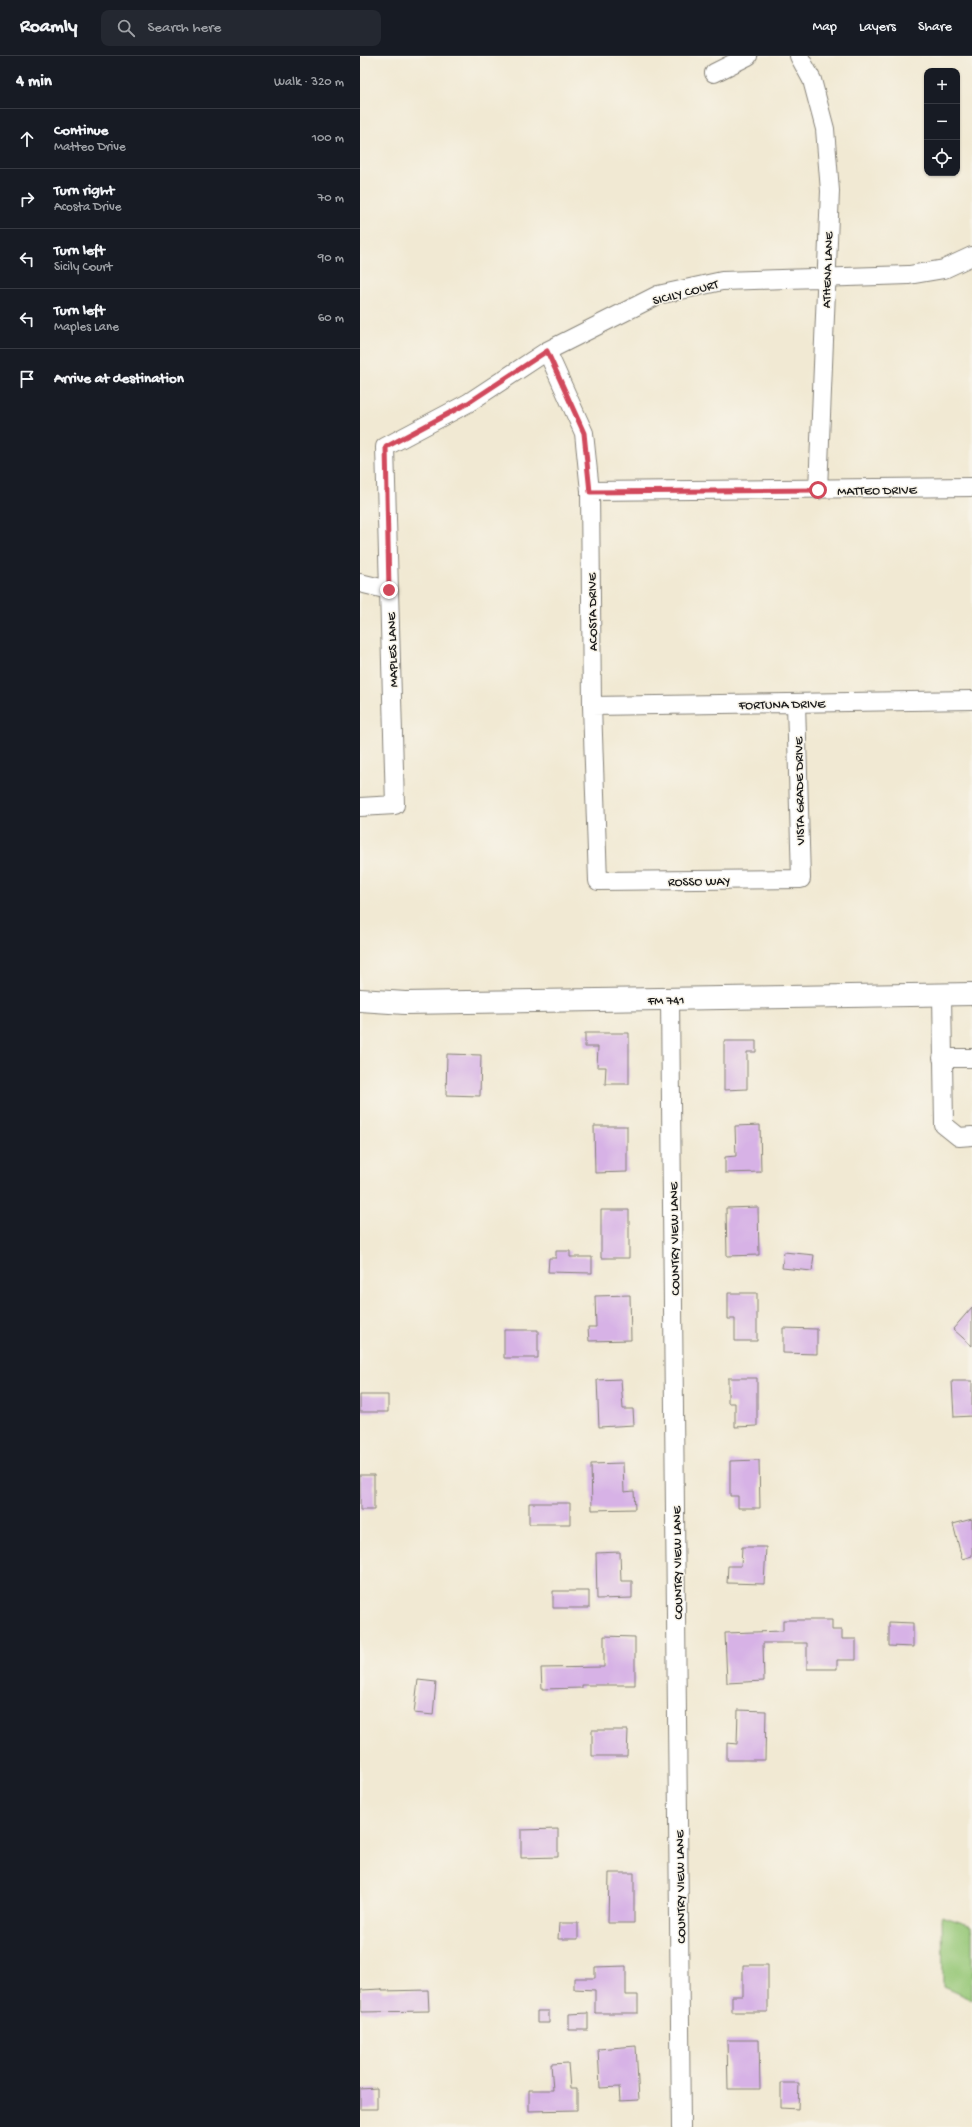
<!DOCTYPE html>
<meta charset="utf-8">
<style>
body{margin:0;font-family:"Gochi Hand",sans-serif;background:#242831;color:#f1f3f6}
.controls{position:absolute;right:12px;top:12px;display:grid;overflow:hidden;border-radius:8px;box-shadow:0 1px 3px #0004}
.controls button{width:36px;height:36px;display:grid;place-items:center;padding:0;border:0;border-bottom:1px solid #363941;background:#171b24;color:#f1f3f6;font:20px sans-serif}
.stop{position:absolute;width:12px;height:12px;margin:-9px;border:3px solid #d1495b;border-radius:50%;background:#fff}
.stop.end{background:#d1495b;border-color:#fff;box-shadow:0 1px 4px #0008}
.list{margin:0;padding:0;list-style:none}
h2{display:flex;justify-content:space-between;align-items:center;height:52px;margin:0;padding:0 16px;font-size:17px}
h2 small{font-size:13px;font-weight:400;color:#9ea1a6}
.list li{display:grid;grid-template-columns:26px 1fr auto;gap:12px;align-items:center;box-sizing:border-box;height:60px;padding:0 16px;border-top:1px solid #363941}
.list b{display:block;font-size:15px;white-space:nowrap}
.list p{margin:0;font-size:13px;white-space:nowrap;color:#9ea1a6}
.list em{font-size:13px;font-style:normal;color:#9ea1a6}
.icon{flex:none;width:22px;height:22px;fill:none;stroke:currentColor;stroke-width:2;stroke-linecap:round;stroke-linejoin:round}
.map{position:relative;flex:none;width:612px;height:2071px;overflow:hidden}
header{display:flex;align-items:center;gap:24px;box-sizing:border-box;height:56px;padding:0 20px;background:#171b24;border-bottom:1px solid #363941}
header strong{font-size:19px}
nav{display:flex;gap:22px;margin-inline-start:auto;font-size:14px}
.search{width:280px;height:36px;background:#242831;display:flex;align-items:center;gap:10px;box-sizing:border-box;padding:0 14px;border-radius:8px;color:#9ea1a6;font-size:15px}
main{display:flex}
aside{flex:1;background:#171b24}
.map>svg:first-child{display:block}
</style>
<header>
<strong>Roamly</strong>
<div class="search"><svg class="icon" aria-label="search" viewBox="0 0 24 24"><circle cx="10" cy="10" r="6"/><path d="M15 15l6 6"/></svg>Search here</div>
<nav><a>Map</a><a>Layers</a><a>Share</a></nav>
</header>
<main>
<aside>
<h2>4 min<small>Walk · 320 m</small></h2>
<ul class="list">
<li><svg class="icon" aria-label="ahead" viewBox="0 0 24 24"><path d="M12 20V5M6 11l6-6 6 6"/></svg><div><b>Continue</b><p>Matteo Drive</p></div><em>100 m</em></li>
<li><svg class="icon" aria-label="right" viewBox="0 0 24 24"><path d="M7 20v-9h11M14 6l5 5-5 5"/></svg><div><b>Turn right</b><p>Acosta Drive</p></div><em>70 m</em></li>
<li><svg class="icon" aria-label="left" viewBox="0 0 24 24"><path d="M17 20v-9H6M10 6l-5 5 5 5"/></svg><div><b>Turn left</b><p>Sicily Court</p></div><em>90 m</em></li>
<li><svg class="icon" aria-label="left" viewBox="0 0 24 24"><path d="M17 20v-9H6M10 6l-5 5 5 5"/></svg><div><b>Turn left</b><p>Maples Lane</p></div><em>60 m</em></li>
<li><svg class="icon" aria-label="arrive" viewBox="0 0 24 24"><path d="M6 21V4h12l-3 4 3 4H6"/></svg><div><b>Arrive at destination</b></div></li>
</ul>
</aside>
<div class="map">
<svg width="612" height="2071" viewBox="0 0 612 2071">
<rect width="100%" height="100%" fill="#f7f3e8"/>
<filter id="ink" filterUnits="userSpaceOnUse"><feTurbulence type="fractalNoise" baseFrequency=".025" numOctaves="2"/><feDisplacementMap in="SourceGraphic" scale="8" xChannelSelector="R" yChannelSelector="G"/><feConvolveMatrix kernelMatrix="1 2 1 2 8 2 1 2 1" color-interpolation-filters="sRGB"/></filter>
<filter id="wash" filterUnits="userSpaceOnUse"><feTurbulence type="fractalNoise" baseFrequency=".012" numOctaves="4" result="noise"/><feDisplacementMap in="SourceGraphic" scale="16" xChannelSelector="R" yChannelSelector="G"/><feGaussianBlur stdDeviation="0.9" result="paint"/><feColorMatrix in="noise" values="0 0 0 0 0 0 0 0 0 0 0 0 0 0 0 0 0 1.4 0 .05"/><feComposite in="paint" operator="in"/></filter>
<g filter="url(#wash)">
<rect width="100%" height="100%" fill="#f1e9d3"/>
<path fill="#96c777" stroke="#59724a" d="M 582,1860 L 612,1870 L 612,1944 L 583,1931 Z"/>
<g id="blocks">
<path fill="#d7b2e6" d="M 225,977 L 269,977 L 269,1028 L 245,1028 L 246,1011 L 237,1011 L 238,991 L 225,991 Z
M 364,985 L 396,985 L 396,996 L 387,996 L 387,1033 L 364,1034 Z
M 87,998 L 121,999 L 120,1040 L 86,1039 Z
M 400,1069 L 401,1116 L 365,1117 L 365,1101 L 376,1100 L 375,1070 Z
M 234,1070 L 267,1070 L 267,1116 L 235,1117 Z
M 398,1151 L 399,1199 L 367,1200 L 366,1152 Z
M 241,1154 L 269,1154 L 269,1202 L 241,1202 Z
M 196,1195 L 210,1195 L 210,1201 L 232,1201 L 232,1217 L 188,1216 L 189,1202 L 196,1202 Z
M 424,1196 L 454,1199 L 452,1215 L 422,1212 Z
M 368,1237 L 397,1237 L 397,1285 L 375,1285 L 375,1263 L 368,1263 Z
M 270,1239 L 271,1284 L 229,1285 L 228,1271 L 236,1271 L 235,1240 Z
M 612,1251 L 612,1290 L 593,1273 Z
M 423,1272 L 457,1273 L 457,1298 L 423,1297 Z
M 144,1274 L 178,1274 L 178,1302 L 144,1302 Z
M 368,1322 L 397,1322 L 397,1370 L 375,1371 L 375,1347 L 368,1347 Z
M 261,1323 L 263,1353 L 273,1353 L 274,1369 L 239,1371 L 237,1324 Z
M 592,1325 L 612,1325 L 612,1360 L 594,1361 Z
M 0,1339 L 28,1339 L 28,1356 L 0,1356 Z
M 399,1404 L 400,1452 L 378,1452 L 378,1440 L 370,1440 L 370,1405 Z
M 263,1407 L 264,1436 L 274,1435 L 275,1453 L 232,1454 L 231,1408 Z
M 0,1419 L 14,1419 L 14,1454 L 0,1454 Z
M 169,1447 L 210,1447 L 210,1468 L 169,1468 Z
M 612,1463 L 612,1500 L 602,1503 L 593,1468 Z
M 382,1491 L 406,1491 L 404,1528 L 367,1527 L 368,1510 L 381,1510 Z
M 260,1496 L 261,1525 L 272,1525 L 272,1542 L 237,1543 L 236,1497 Z
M 193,1535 L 229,1535 L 229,1552 L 193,1552 Z
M 423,1564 L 472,1564 L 472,1574 L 482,1574 L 482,1583 L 496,1583 L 496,1604 L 477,1604 L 477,1613 L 447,1613 L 447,1587 L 403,1587 L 404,1625 L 367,1627 L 365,1577 L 423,1575 Z
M 529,1566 L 553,1567 L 553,1591 L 529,1590 Z
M 244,1580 L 275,1581 L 275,1629 L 222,1629 L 222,1632 L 182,1633 L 181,1612 L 244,1611 Z
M 58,1624 L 76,1626 L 73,1659 L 54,1657 Z
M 378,1654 L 406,1655 L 405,1704 L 367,1704 L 367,1687 L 377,1688 Z
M 232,1674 L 268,1674 L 267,1700 L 232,1700 Z
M 198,1773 L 198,1801 L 161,1802 L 161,1774 Z
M 249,1817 L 274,1817 L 274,1867 L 248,1867 Z
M 199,1867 L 218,1867 L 218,1883 L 198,1883 Z
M 383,1909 L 408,1909 L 408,1956 L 372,1956 L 372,1940 L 383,1940 Z
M 266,1910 L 266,1939 L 278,1939 L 278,1957 L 235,1957 L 235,1934 L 214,1933 L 214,1922 L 235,1922 L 235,1911 Z
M 22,1933 L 22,1935 L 68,1934 L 69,1955 L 1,1956 L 1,1934 Z
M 177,1955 L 189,1955 L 189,1967 L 177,1967 Z
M 228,1957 L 228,1974 L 209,1974 L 209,1958 Z
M 367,1984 L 399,1984 L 400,2033 L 368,2033 Z
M 276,1990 L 279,2044 L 260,2045 L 259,2031 L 240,2032 L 238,1993 Z
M 208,2007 L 210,2033 L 217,2033 L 217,2054 L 169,2055 L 169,2034 L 193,2034 L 191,2008 Z
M 421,2027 L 439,2027 L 438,2053 L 421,2052 Z
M 17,2032 L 17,2053 L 0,2053 L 0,2033 Z"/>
</g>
</g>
<g filter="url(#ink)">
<use href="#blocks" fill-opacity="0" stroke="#868278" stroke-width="1"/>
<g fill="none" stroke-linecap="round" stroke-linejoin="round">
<defs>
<path id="minor" d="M 439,0 L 452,24 L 465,73 L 470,135 L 458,434
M 354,17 L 388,0
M 187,295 L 224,377 L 230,435 L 232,650 L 238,825 L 441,823 L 436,647
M 230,435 L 612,431
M 0,527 L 29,534
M 232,650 L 612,644
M 0,751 L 35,749 L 25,391 L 108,347 L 187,295 L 298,239 L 362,225 L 549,219 L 584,213 L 612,200
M 582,938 L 584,1069 L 599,1081 L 612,1080
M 310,943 L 321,2071
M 582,1002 L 612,1002"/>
<path id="major" d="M 0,944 L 45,947 L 612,938"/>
</defs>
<use href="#minor" stroke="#868278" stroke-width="20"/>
<use href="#major" stroke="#868278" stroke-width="24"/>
<use href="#minor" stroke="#fff" stroke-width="18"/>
<use href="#major" stroke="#fff" stroke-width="22"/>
</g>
</g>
<g fill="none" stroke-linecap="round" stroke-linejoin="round" filter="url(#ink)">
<path stroke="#d1495b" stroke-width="5" d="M 29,534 L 26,391 L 108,347 L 187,295 L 224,377 L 230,436 L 458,434"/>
</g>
<g text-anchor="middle" stroke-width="3" stroke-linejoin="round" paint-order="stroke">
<g font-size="13" fill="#1c1c1c" stroke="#f7f3e8">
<text transform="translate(466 214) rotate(-88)" y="5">ATHENA LANE</text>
<text transform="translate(325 235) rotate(-15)" y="5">SICILY COURT</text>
<text transform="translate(517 433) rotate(-1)" y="5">MATTEO DRIVE</text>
<text transform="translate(231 556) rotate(-91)" y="5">ACOSTA DRIVE</text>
<text transform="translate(31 594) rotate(-92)" y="5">MAPLES LANE</text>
<text transform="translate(422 647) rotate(-1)" y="5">FORTUNA DRIVE</text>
<text transform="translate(438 735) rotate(-91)" y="5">VISTA GRADE DRIVE</text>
<text transform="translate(339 824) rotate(-1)" y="5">ROSSO WAY</text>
<text transform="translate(306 943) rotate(-1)" y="5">FM 741</text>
<text transform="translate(313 1183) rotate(-91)" y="5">COUNTRY VIEW LANE</text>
<text transform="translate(316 1507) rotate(-91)" y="5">COUNTRY VIEW LANE</text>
<text transform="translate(319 1831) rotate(-91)" y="5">COUNTRY VIEW LANE</text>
</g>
</g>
</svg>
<div class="controls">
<button>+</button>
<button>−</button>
<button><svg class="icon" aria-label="locate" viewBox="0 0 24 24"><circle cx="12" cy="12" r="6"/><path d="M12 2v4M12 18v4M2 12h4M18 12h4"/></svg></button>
</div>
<div class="stop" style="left:458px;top:434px"></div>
<div class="stop end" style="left:29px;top:534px"></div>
</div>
</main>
